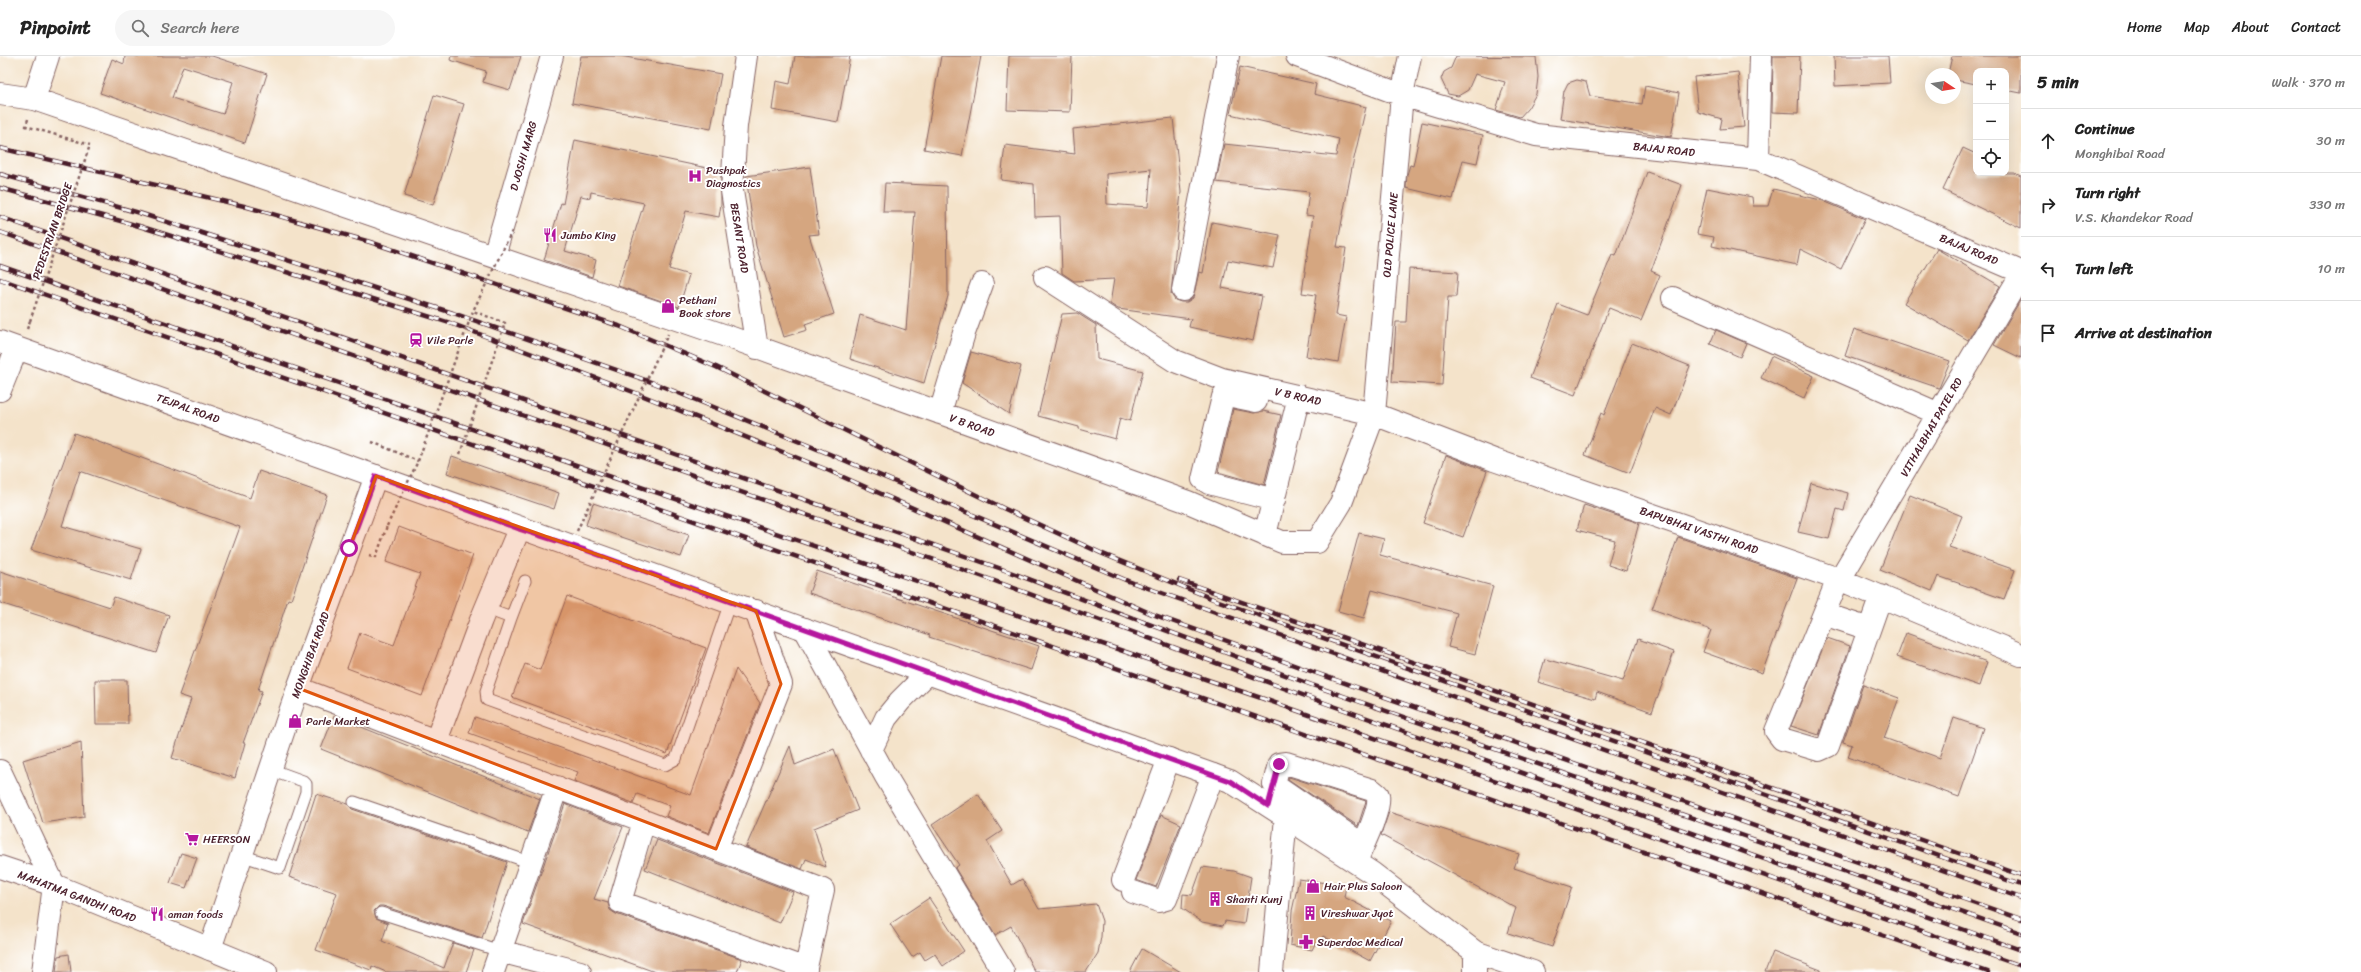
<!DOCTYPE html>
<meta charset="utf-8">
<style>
body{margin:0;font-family:Sriracha,sans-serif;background:#f6f6f6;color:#222}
.controls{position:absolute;right:12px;top:12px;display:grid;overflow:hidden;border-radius:8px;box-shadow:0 4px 16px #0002}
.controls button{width:36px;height:36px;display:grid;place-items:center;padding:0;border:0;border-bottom:1px solid #e0e0e0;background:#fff;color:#222;font:20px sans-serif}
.compass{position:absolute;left:1925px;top:12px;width:36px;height:36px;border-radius:50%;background:#fff;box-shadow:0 4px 16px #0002;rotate:102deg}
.stop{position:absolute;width:12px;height:12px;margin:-9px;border:3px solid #b5179e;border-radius:50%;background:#fff}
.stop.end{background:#b5179e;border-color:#fff;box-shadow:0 1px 4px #0008}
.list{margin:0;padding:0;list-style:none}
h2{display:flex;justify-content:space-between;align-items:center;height:52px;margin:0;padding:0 16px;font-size:17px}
h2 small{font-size:13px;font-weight:400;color:#767676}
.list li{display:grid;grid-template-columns:26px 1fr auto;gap:12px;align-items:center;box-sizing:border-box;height:64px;padding:0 16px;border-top:1px solid #e0e0e0}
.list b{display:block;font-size:15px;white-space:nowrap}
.list p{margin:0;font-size:13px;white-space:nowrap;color:#767676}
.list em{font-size:13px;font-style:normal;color:#767676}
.icon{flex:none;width:22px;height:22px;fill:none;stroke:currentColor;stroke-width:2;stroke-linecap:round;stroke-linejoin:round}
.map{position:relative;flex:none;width:2021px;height:916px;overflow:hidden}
header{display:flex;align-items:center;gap:24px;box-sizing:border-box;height:56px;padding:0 20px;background:#fff;border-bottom:1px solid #e0e0e0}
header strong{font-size:19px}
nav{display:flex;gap:22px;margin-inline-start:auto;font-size:14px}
.search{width:280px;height:36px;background:#f6f6f6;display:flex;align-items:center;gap:10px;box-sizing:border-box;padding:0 14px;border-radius:22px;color:#767676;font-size:15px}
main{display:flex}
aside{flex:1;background:#fff}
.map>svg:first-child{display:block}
</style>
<header>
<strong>Pinpoint</strong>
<div class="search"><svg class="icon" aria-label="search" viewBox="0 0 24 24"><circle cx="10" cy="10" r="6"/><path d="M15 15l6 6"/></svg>Search here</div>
<nav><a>Home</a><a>Map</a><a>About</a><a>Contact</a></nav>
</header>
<main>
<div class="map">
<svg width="2021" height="916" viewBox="0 0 2021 916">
<rect width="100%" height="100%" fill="#fff"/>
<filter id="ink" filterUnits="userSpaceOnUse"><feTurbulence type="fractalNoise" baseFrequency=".025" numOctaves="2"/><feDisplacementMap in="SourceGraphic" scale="8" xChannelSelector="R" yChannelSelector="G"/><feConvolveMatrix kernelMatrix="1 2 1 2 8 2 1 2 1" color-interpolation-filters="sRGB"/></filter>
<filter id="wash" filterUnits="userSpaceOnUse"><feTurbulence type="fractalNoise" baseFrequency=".012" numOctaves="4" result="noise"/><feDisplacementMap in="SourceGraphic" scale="16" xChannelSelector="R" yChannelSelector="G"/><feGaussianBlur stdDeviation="0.9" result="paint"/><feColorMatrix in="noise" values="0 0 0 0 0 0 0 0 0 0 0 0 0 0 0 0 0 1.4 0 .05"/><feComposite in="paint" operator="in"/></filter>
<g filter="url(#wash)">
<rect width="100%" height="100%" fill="#f4e3ca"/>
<g id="blocks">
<path fill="#d5a680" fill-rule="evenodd" d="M 125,0 L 212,0 L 267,18 L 245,87 L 100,37 L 112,3 L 124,8 ZM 183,10 L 233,26 L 223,58 L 172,42 Z
M 451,0 L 521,0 L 510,34 L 483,26 L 486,15 L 450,4 Z
M 581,0 L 620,0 L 721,18 L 711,73 L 572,47 Z
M 795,0 L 850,0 L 838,66 L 772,54 L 776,25 L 790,28 Z
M 941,0 L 981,0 L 962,100 L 924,93 Z
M 1009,0 L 1072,0 L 1070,56 L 1007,54 Z
M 1456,0 L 1536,1 L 1538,21 L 1536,38 L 1528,52 L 1520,61 L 1496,54 L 1505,26 L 1475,18 L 1468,34 L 1458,40 L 1448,38 L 1441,23 L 1444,16 L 1451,12 Z
M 1773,0 L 1800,0 L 1798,57 L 1772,56 Z
M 1834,0 L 1888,0 L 1890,27 L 1835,30 Z
M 1952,0 L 2021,0 L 2021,37 L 2006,34 L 2006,15 L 1976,15 L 1976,28 L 1955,24 L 1955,18 L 1948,18 Z
M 1240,11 L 1316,28 L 1314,38 L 1366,51 L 1352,111 L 1337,191 L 1346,192 L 1336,259 L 1346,261 L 1338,306 L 1306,300 L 1316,239 L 1302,237 L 1313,160 L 1306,159 L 1309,136 L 1216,126 L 1224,88 L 1336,100 L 1339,83 L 1230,58 Z
M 1738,16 L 1744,71 L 1720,73 L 1722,63 L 1698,56 L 1694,21 Z
M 1577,24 L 1586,26 L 1590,40 L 1642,48 L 1645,30 L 1679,37 L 1671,81 L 1560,63 L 1564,35 L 1568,27 Z
M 434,39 L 464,48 L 433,149 L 404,140 Z
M 1173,62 L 1181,136 L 1171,238 L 1175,244 L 1181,246 L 1187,246 L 1193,242 L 1199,216 L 1203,217 L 1212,166 L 1280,179 L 1273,212 L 1228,204 L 1222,232 L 1262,240 L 1253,285 L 1189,271 L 1191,263 L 1118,253 L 1110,248 L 1114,223 L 1074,225 L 1062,217 L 1060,160 L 1035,161 L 1034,128 L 1001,124 L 1005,89 L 1075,98 L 1073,73 ZM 1151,113 L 1148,151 L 1107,148 L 1106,118 Z
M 1422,66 L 1483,79 L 1477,107 L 1463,104 L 1453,143 L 1406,132 L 1407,119 L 1410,109 L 1413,110 Z
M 575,84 L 721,115 L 721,148 L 719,161 L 686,155 L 669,213 L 689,219 L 679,251 L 618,230 L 644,147 L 591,136 L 590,142 L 581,140 L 565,195 L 596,204 L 592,221 L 544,204 L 561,147 L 563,148 Z
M 1963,92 L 1976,98 L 1976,117 L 2014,117 L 2021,120 L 2021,172 L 1943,134 Z
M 810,111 L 819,178 L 809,179 L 834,258 L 805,268 L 807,274 L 784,281 L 756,190 L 746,120 Z
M 1647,116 L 1682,129 L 1651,215 L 1660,219 L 1641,265 L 1609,252 L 1575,339 L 1530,322 L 1558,248 L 1587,259 L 1612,199 L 1616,200 Z
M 885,127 L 947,130 L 948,240 L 924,327 L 850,303 L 860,259 L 906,274 L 915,156 L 883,156 Z
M 1707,132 L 1752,141 L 1753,150 L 1768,150 L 1773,133 L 1821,144 L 1865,163 L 1841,213 L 1800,193 L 1797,209 L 1712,190 L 1714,181 L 1697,178 Z
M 1937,193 L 2000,230 L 1968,284 L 1904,247 Z
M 1409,213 L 1458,216 L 1456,241 L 1448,241 L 1442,329 L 1392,326 L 1396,266 L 1406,266 Z
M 2021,243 L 2021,302 L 1994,289 Z
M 1077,257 L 1096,269 L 1097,303 L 1143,315 L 1130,365 L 1120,362 L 1115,383 L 1079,373 L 1079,371 L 1038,360 L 1062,258 Z
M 1854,273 L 1950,305 L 1939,332 L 1845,300 Z
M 1716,274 L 1746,287 L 1740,301 L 1710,288 Z
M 1632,287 L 1690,310 L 1671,359 L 1655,352 L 1630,417 L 1585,399 L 1601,357 L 1604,359 Z
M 971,296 L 1021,310 L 1009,358 L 962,327 Z
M 1771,300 L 1814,320 L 1804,342 L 1761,322 Z
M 1233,353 L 1254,357 L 1263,355 L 1281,359 L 1264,429 L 1218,416 Z
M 74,377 L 250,442 L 259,415 L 327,439 L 291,544 L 288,543 L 258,634 L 262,635 L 243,687 L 245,687 L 235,722 L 172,702 L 191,643 L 179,639 L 240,471 L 80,415 L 62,470 L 141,493 L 131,524 L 31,494 Z
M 1446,399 L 1487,415 L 1463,481 L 1423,467 Z
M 452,400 L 559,437 L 554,453 L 447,417 Z
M 1811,427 L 1848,437 L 1844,455 L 1837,453 L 1829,483 L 1798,476 Z
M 1910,439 L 1962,460 L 1949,491 L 2015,514 L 2004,543 L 1938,520 L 1932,535 L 1880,514 Z
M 593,447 L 689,479 L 681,501 L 586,469 Z
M 1584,449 L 1639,467 L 1626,515 L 1608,509 L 1615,484 L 1577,474 Z
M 399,471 L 473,499 L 422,640 L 347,612 L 360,577 L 394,589 L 420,518 L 386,506 Z
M 1359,477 L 1384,483 L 1380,499 L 1493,530 L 1475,598 L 1448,591 L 1457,557 L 1372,534 L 1364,562 L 1338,555 Z
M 1678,481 L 1797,522 L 1762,617 L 1703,596 L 1711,574 L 1652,553 Z
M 0,515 L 110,551 L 114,541 L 169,559 L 156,597 L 0,547 Z
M 817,515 L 1039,590 L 1031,614 L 929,581 L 930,579 L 809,537 Z
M 567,540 L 706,592 L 667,698 L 512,641 L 525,608 L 540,614 Z
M 1906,577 L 1987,606 L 1979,630 L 1897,601 Z
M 1827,582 L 1850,590 L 1819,679 L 1791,670 Z
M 1638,583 L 1674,596 L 1652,656 L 1597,636 L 1595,643 L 1538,626 L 1545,603 L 1623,625 Z
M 736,613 L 760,647 L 709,777 L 666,760 L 670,750 L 637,738 L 633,747 L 574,725 L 578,716 L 469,677 L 475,661 L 691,739 Z
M 95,624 L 127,624 L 128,668 L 96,668 Z
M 1863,629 L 1899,642 L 1884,682 L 1940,702 L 1954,662 L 1983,672 L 1959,741 L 1848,701 L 1852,689 L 1843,686 Z
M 334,660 L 540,743 L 528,776 L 321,693 Z
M 81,686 L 84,761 L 43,767 L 23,704 Z
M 790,690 L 795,709 L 834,693 L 858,754 L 814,772 L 826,811 L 806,803 L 802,813 L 746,791 Z
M 1289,721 L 1366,745 L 1358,770 L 1288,723 Z
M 316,738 L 348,748 L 352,753 L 507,806 L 482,882 L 383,850 L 379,850 L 374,855 L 376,862 L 388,867 L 382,885 L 444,912 L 453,887 L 474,894 L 466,916 L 386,916 L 372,910 L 371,914 L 316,894 L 337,837 L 289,821 Z
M 978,738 L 1002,775 L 987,785 L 1012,829 L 1022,823 L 1039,853 L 1096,848 L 1102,865 L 1101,881 L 1098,897 L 1086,916 L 1035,916 L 1011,870 L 995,879 L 955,812 L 959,809 L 932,769 Z
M 565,748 L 623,771 L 594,843 L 608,847 L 610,854 L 616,858 L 742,903 L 737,916 L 655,916 L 523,868 Z
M 1389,756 L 1519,798 L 1514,812 L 1572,831 L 1552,891 L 1508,877 L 1516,852 L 1381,779 Z
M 1161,759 L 1181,768 L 1156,831 L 1136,824 Z
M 657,784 L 793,836 L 780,867 L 645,813 Z
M 181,797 L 197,802 L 186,832 L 170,827 Z
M 1202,811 L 1234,815 L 1251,821 L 1244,868 L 1225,865 L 1223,870 L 1202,866 L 1182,852 L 1183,838 L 1192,839 Z
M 1299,823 L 1346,830 L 1344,841 L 1391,865 L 1370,905 L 1323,880 L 1321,888 L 1315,888 L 1312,894 L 1290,889 L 1292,855 Z
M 929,842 L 964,895 L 943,910 L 935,898 L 925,904 L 920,896 L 912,901 L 890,868 Z
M 1142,893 L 1181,916 L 1130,916 Z
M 1773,896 L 1821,914 L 1821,916 L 1765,916 Z
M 69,898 L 71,916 L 56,916 L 58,900 Z"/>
</g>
</g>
<g filter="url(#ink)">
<use href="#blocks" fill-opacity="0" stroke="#866463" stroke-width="1"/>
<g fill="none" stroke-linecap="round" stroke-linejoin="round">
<defs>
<path id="service" d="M 487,553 L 511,562 L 525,525
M 511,562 L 486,635 L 487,644 L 665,709 L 676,703 L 730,546
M 354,746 L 529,806
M 241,799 L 280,812 L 306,736 L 306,728 L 303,725 L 270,713
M 381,857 L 500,895"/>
<path id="minor" d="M 746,0 L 736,70 L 732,135 L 757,292
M 1297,0 L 1402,39 L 1536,79 L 1758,103 L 2021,216
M 0,38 L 34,43 L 732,282 L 1188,446 L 1282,486 L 1317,486 L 1341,447 L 1374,358 L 1402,39 L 1410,0
M 34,43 L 48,0
M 1758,103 L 1761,0
M 494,200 L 552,0
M 1045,221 L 1175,305 L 1222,323 L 1374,358 L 1494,404 L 1841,524 L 2021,599
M 1183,234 L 1228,0
M 1673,242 L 1939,358
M 1256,345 L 1227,339 L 1223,341 L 1203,423 L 1209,427 L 1274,444
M 940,357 L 964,277 L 982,228
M 1265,479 L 1299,340
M 1881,540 L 1828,690 L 1819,694 L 1782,683 L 1776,675 L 1834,533 L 2021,219
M 1824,558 L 1869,573
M 805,573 L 885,719 L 1003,916
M 298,632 L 823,834 L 805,916
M 436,685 L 481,564 L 519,473
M 871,694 L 886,662 L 900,645 L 928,617
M 0,715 L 54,829 L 43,916
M 1286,761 L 1372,817 L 1475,896 L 1533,916
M 644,765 L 620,846 L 806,913
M 716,793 L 781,628 L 756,555
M 1356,806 C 1362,790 1381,755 1378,739 L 1372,734 L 1286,707 L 1279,708 L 1274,728 L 1363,789
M 1123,824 L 1169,703
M 1133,836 L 1159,845 L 1166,843 L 1213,719
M 210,893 L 298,632 L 376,420
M 500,895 L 580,916
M 493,916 L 557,731
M 1475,916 L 1475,896"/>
<path id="tertiary" d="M 0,286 L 1230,725 L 1286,761 L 1272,916
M 0,334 L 17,292
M 0,811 L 54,829 L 266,916"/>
</defs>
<use href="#service" stroke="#866463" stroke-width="13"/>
<use href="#minor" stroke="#866463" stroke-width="24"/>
<use href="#tertiary" stroke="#866463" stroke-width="24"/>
<path stroke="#866463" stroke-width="2.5" stroke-dasharray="3 3" stroke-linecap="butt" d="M 28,63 L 26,70 L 90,89
M 27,273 L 30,265
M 372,386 L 418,405
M 369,499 L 376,501 L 387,470"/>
<use href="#service" stroke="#fff" stroke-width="11"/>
<use href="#minor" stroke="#fff" stroke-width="22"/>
<use href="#tertiary" stroke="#fff" stroke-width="22"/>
<defs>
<path id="rail" d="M 0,92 L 244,150 L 370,186 L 619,270 L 716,311 L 1005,453 L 1103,498 L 1213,543 L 2021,829
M 0,118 L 136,156 L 453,257 L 654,327 L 832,399 L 1128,525 L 2021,842
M 0,132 L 139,170 L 450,267 L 636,337 L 825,413 L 1152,558 L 1316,617 L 2021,863
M 0,161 L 999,512 L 1312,629 L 2021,877
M 0,176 L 992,524 L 1308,641 L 2021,894
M 0,210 L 576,409 L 1261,642 L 2021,910
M 0,223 L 1988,916
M 1179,524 L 2021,819"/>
</defs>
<use href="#rail" stroke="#4a1f2b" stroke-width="4.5"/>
<use href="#rail" stroke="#fff" stroke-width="3" stroke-dasharray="9" stroke-linecap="butt"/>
<path stroke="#866463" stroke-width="2.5" stroke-dasharray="3 3" stroke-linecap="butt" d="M 30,265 L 90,89
M 460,398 L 505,267 L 473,255
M 387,470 L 418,405 L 473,255 L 512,175
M 577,475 L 668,278"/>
</g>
</g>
<g fill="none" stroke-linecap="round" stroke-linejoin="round" filter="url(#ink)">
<path stroke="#b5179e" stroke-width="5" d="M 349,492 L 376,420 L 519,473 L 585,494 L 1213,719 L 1230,725 L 1268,750 L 1279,708"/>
</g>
<path fill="#e0560e" fill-opacity="0.2" stroke="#e0560e" stroke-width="3" stroke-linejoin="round" d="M 376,420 L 756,555 L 781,628 L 716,793 L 298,632 Z"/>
<defs>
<symbol id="hospital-bare" viewBox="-9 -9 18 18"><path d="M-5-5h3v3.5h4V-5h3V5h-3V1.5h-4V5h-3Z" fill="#b5179e" stroke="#fff" stroke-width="2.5" paint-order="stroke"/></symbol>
<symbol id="restaurant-bare" viewBox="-9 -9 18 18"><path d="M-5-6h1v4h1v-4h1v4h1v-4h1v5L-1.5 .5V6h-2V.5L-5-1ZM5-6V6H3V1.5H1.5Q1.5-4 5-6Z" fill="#b5179e" stroke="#fff" stroke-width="2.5" paint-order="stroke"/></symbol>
<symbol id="shop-bare" viewBox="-9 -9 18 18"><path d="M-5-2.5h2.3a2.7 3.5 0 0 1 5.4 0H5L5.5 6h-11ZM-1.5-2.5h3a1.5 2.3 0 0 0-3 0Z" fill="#b5179e" stroke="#fff" stroke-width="2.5" paint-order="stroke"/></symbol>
<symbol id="station-bare" viewBox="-9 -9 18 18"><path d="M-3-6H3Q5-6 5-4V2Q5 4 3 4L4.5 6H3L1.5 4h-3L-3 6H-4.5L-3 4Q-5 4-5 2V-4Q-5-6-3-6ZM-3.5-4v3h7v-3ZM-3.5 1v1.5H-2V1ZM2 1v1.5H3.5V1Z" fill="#b5179e" stroke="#fff" stroke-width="2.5" paint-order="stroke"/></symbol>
<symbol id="supermarket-bare" viewBox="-9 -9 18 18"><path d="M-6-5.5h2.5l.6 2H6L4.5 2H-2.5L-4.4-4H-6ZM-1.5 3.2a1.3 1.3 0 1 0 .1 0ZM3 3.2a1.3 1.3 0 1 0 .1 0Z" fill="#b5179e" stroke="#fff" stroke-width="2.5" paint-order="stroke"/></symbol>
<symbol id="building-bare" viewBox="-9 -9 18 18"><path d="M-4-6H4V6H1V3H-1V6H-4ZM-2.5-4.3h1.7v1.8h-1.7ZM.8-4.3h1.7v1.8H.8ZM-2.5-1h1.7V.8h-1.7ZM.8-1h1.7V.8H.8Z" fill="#b5179e" stroke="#fff" stroke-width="2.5" paint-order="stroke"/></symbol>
<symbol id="pharmacy-bare" viewBox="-9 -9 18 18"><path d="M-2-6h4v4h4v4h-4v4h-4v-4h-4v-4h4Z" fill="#b5179e" stroke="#fff" stroke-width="2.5" paint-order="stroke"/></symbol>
</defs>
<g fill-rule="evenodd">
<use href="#hospital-bare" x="685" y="110" width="20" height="20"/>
<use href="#restaurant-bare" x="540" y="169" width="20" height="20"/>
<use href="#shop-bare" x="658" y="240" width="20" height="20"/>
<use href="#station-bare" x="406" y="274" width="20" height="20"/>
<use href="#shop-bare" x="285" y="655" width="20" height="20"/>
<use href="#supermarket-bare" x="182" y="773" width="20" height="20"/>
<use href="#shop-bare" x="1303" y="820" width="20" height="20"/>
<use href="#building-bare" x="1205" y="833" width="20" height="20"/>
<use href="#building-bare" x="1300" y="847" width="20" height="20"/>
<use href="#restaurant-bare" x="147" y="848" width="20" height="20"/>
<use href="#pharmacy-bare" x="1296" y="876" width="20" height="20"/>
</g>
<g text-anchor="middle" stroke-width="4" stroke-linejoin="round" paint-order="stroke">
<g font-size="11" fill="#4a1f2b" stroke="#fff">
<text transform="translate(1664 93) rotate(6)" y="4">BAJAJ ROAD</text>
<text transform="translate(523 100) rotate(-74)" y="4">D JOSHI MARG</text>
<text transform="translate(52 175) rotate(-71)" y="4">PEDESTRIAN BRIDGE</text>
<text transform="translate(1390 179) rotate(-85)" y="4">OLD POLICE LANE</text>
<text transform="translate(740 182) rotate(81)" y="4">BESANT ROAD</text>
<text transform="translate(1969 193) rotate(23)" y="4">BAJAJ ROAD</text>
<text transform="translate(1298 340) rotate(13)" y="4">V B ROAD</text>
<text transform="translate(188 352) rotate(20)" y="4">TEJPAL ROAD</text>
<text transform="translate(972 369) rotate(20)" y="4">V B ROAD</text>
<text transform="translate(1931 371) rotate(-60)" y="4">VITHALBHAI PATEL RD</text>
<text transform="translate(1699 474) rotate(19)" y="4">BAPUBHAI VASTHI ROAD</text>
<text transform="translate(310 599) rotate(-70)" y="4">MONGHIBAI ROAD</text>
<text transform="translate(77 840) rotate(21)" y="4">MAHATMA GANDHI ROAD</text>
</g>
<g font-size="11" fill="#4a1f2b" stroke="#fff" text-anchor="start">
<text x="706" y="118">Pushpak<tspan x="706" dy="13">Diagnostics</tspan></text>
<text x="561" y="183">Jumbo King</text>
<text x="679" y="248">Pethani<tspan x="679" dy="13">Book store</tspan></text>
<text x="427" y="288">Vile Parle</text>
<text x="306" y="669">Parle Market</text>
<text x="203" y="787">HEERSON</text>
<text x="1324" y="834">Hair Plus Saloon</text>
<text x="1226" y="847">Shanti Kunj</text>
<text x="1321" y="861">Vireshwar Jyot</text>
<text x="168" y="862">aman foods</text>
<text x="1317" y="890">Superdoc Medical</text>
</g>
</g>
</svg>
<div class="controls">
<button>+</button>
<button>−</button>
<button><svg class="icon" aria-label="locate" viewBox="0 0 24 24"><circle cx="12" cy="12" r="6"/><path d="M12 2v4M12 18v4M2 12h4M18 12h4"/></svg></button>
</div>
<svg class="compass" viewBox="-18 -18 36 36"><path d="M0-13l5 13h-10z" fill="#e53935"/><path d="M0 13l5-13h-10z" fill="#767676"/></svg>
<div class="stop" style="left:349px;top:492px"></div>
<div class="stop end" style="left:1279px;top:708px"></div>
</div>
<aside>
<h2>5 min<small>Walk · 370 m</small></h2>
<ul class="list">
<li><svg class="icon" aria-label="ahead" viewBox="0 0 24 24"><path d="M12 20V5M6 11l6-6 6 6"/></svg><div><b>Continue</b><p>Monghibai Road</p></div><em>30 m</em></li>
<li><svg class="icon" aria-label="right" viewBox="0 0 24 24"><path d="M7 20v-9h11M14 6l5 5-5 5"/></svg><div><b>Turn right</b><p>V.S. Khandekar Road</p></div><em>330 m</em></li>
<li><svg class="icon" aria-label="left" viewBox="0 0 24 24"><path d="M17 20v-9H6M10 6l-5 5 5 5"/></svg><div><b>Turn left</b></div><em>10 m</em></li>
<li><svg class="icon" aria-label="arrive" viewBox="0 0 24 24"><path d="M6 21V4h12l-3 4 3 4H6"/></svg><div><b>Arrive at destination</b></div></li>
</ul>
</aside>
</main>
